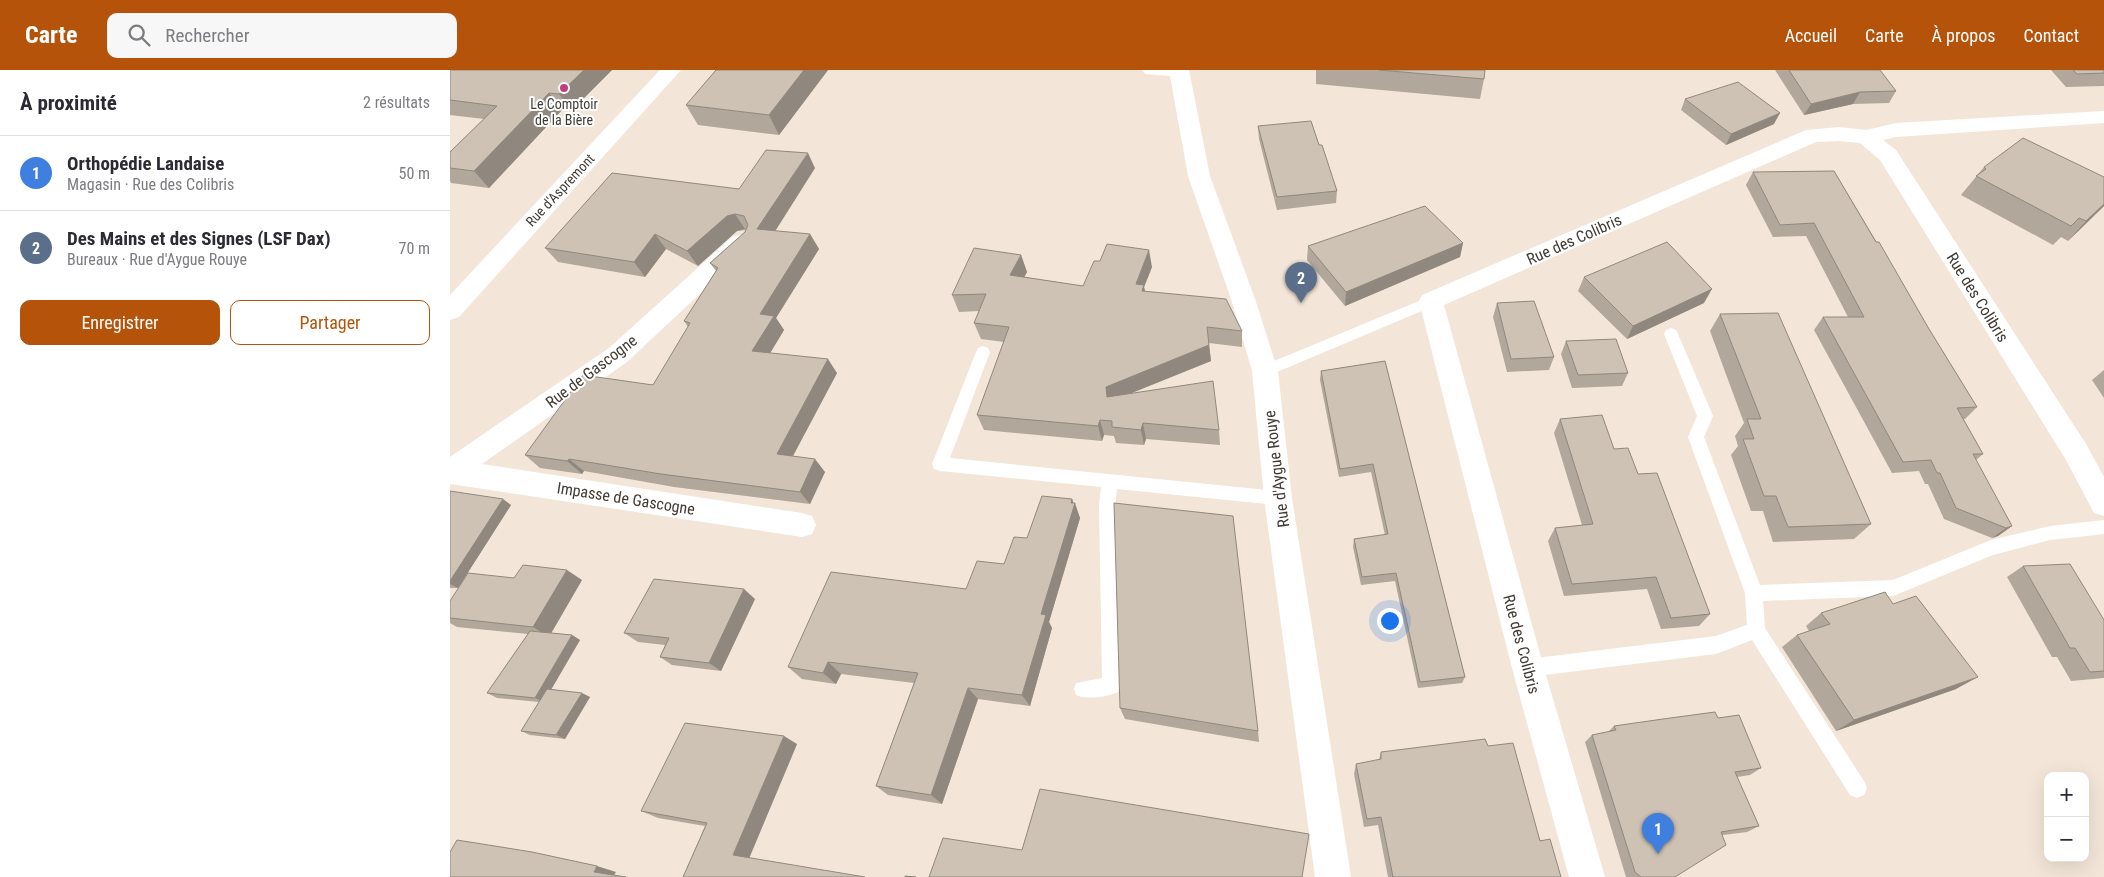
<!DOCTYPE html>
<html lang="fr">
<meta charset="utf-8">
<style>
body{margin:0;font-family:"Roboto Condensed",sans-serif;background:#f7f7f7;color:#2b2b33}
.controls{position:absolute;right:15px;bottom:15px;display:grid;overflow:hidden;border-radius:10px;box-shadow:0 5px 20px #0002}
.controls button{width:45px;height:45px;display:grid;place-items:center;padding:0;border:0;border-bottom:1px solid #e1e1e2;background:#fff;color:#2b2b33;font:25px sans-serif}
.you{position:absolute;left:939px;top:550px;width:18px;height:18px;margin:-12px;border:4px solid #fff;border-radius:50%;background:#1a73e8;box-shadow:0 0 0 8px #1a73e833}
.badge{display:grid;place-items:center;width:32px;height:32px;border-radius:50%;background:#b45309;color:#fff;font-size:16px;font-weight:700}
.pin{position:absolute;translate:-50% -41px;filter:drop-shadow(0 1px 2px #0008)}
.pin::after{content:'';position:absolute;top:26px;width:18px;height:15px;background:inherit;clip-path:polygon(0 0,100% 0,50% 100%)}
.list{margin:0;padding:0;list-style:none}
h2{display:flex;justify-content:space-between;align-items:center;height:65px;margin:0;padding:0 20px;font-size:21px}
h2 small{font-size:16px;font-weight:400;color:#7c7c81}
.list li{display:grid;grid-template-columns:32px 1fr auto;gap:15px;align-items:center;box-sizing:border-box;height:75px;padding:0 20px;border-top:1px solid #e1e1e2}
.list b{display:block;font-size:19px;white-space:nowrap}
.list p{margin:0;font-size:16px;white-space:nowrap;color:#7c7c81}
.list em{font-size:16px;font-style:normal;color:#7c7c81}
.actions{display:flex;gap:10px;padding:15px 20px}
.actions a{flex:1;padding:11px 0;border:1px solid #b45309;border-radius:10px;text-align:center;font-size:18px;color:#b45309}
.actions .main{background:#b45309;color:#fff}
.icon{flex:none;width:28px;height:28px;fill:none;stroke:currentColor;stroke-width:2;stroke-linecap:round;stroke-linejoin:round}
.map{position:relative;flex:none;width:1654px;height:807px;overflow:hidden}
header{display:flex;align-items:center;gap:30px;box-sizing:border-box;height:70px;padding:0 25px;background:#b45309;color:#fff}
header strong{font-size:24px}
nav{display:flex;gap:28px;margin-inline-start:auto;font-size:18px}
.search{width:350px;height:45px;background:#f7f7f7;display:flex;align-items:center;gap:12px;box-sizing:border-box;padding:0 18px;border-radius:10px;color:#7c7c81;font-size:19px}
main{display:flex}
aside{flex:1;background:#fff}
.map>svg:first-child{display:block}
</style>
<header>
<strong>Carte</strong>
<div class="search"><svg class="icon" aria-label="search" viewBox="0 0 24 24"><circle cx="10" cy="10" r="6"/><path d="M15 15l6 6"/></svg>Rechercher</div>
<nav><a>Accueil</a><a>Carte</a><a>À propos</a><a>Contact</a></nav>
</header>
<main>
<aside>
<h2>À proximité<small>2 résultats</small></h2>
<ul class="list">
<li><span class="badge" style="background:#3f7fe0">1</span><div><b>Orthopédie Landaise</b><p>Magasin · Rue des Colibris</p></div><em>50 m</em></li>
<li><span class="badge" style="background:#5c6f8a">2</span><div><b>Des Mains et des Signes (LSF Dax)</b><p>Bureaux · Rue d'Aygue Rouye</p></div><em>70 m</em></li>
</ul>
<div class="actions"><a class="main">Enregistrer</a><a>Partager</a></div>
</aside>
<div class="map">
<svg width="1654" height="807" viewBox="0 0 1654 807">
<rect width="100%" height="100%" fill="#f3e6d8"/>
<g fill="none" stroke-linecap="round" stroke-linejoin="round">
<path fill="#fff" fill-rule="evenodd" d="M 981,226 L 986,227 L 988,231 L 986,235 L 820,305 L 815,307 L 810,305 L 807,301 L 810,297 Z
M 1221,258 L 1226,260 L 1228,264 L 1263,346 L 1254,367 L 1310,515 L 1443,510 L 1541,470 L 1600,456 L 1654,450 L 1654,464 L 1600,470 L 1543,485 L 1443,526 L 1313,531 L 1315,558 L 1414,711 L 1417,718 L 1414,725 L 1407,728 L 1400,725 L 1302,570 L 1266,584 L 1078,607 L 1071,604 L 1069,598 L 1071,592 L 1078,589 L 1266,566 L 1297,555 L 1295,523 L 1238,367 L 1247,346 L 1214,264 L 1216,260 Z
M 533,276 L 538,278 L 540,282 L 500,388 L 828,421 L 834,423 L 836,428 L 834,433 L 828,435 L 667,419 L 665,435 L 670,616 L 668,622 C 656,627 638,630 626,625 L 624,619 L 626,613 L 652,608 L 649,435 L 651,417 L 490,401 L 484,399 L 482,394 L 526,282 L 528,278 Z"/>
<path fill="#fff" fill-rule="evenodd" d="M 692,0 L 739,0 L 760,106 L 805,229 L 828,301 L 842,428 L 901,807 L 865,807 L 814,428 L 802,301 L 781,229 L 738,106 L 720,6 L 695,4 Z
M 1654,41 L 1654,53 L 1446,67 L 1433,70 L 1446,80 L 1636,374 L 1654,407 L 1654,446 L 1644,443 L 1616,390 L 1430,90 L 1410,73 L 1389,71 L 1366,72 L 994,235 L 1094,598 L 1155,807 L 1119,807 L 1062,598 L 969,231 L 972,225 L 1356,60 L 1389,57 L 1416,60 L 1446,53 Z
M 290,165 L 298,167 L 301,173 L 298,179 L 177,292 L 32,394 L 352,443 L 362,446 L 366,455 L 362,464 L 352,467 L 0,414 L 0,387 L 159,278 L 282,167 Z"/>
<path fill="#fff" fill-rule="evenodd" d="M 210,0 L 231,0 L 9,247 L 0,250 L 0,225 Z"/>
</g>
<path fill="#b1a79b" d="M 0,0 L 162,0 L 121,41 L 112,40 L 39,118 L 1,113 L 0,111 L 0,82 L 34,49 L 0,45 Z
M 266,0 L 378,0 L 329,65 L 248,55 L 236,35 Z
M 866,0 L 1035,0 L 1034,9 L 1030,29 L 866,14 Z
M 1325,0 L 1430,0 L 1446,21 L 1439,33 L 1403,34 L 1354,45 Z
M 1601,0 L 1654,0 L 1654,16 L 1616,17 Z
M 1235,29 L 1324,54 L 1276,75 L 1231,40 Z
M 808,56 L 869,75 L 887,121 L 886,133 L 827,140 L 809,69 Z
M 1534,97 L 1654,107 L 1654,136 L 1618,171 L 1611,167 L 1603,175 L 1511,125 Z
M 365,98 L 325,161 L 360,164 L 369,179 L 326,248 L 334,260 L 320,283 L 387,303 L 343,386 L 375,402 L 360,434 L 224,417 L 134,401 L 132,404 L 90,398 L 75,385 L 203,315 L 238,257 L 234,251 L 266,201 L 260,193 L 295,162 L 296,160 L 287,161 L 248,196 L 216,179 L 195,207 L 108,192 L 95,178 L 289,119 Z
M 1384,101 L 1479,259 L 1527,337 L 1515,349 L 1513,349 L 1533,384 L 1526,390 L 1562,456 L 1548,466 L 1542,468 L 1494,449 L 1478,414 L 1475,414 L 1469,401 L 1442,403 L 1364,260 L 1373,247 L 1398,247 L 1356,166 L 1323,167 L 1296,115 L 1303,102 Z
M 1013,173 L 1010,187 L 895,236 L 857,190 L 858,176 Z
M 571,185 L 577,202 L 574,207 L 633,216 L 702,197 L 694,217 L 695,221 L 792,261 L 792,277 L 759,273 L 761,291 L 682,323 L 769,360 L 770,375 L 696,369 L 694,375 L 666,373 L 664,366 L 654,365 L 652,371 L 534,360 L 527,345 L 554,272 L 531,269 L 524,253 L 529,241 L 509,242 L 502,225 Z
M 1134,207 L 1254,233 L 1177,269 L 1128,221 Z
M 1047,233 L 1104,287 L 1099,300 L 1057,302 L 1043,247 Z
M 1270,244 L 1421,454 L 1404,469 L 1323,472 L 1313,441 L 1301,441 L 1281,385 L 1288,376 L 1285,366 L 1294,353 L 1260,261 Z
M 1116,271 L 1178,303 L 1172,316 L 1122,318 L 1111,284 Z
M 935,291 L 1015,607 L 1012,613 L 968,618 L 945,511 L 911,515 L 903,477 L 904,469 L 935,465 L 921,402 L 889,407 L 870,310 L 871,301 Z
M 1654,300 L 1654,328 L 1642,310 Z
M 1110,349 L 1164,379 L 1188,404 L 1260,544 L 1249,556 L 1211,559 L 1197,519 L 1114,526 L 1098,471 L 1105,458 L 1132,455 L 1104,363 Z
M 0,421 L 61,435 L 8,518 L 0,518 Z
M 622,429 L 630,448 L 599,552 L 602,558 L 580,636 L 528,629 L 492,734 L 438,725 L 426,716 L 464,613 L 391,604 L 386,614 L 352,609 L 338,597 L 516,519 L 554,494 L 577,468 Z
M 1573,496 L 1654,550 L 1654,608 L 1621,611 L 1607,587 L 1602,587 L 1557,507 Z
M 64,508 L 132,510 L 101,563 L 122,565 L 130,570 L 101,619 L 140,627 L 115,669 L 80,665 L 71,661 L 89,632 L 47,628 L 37,623 L 78,564 L 7,557 L 0,553 L 0,548 Z
M 305,529 L 271,601 L 222,595 L 210,587 L 215,575 L 188,572 L 174,563 Z
M 1371,543 L 1506,619 L 1386,661 L 1332,577 L 1347,565 L 1359,561 L 1356,556 Z
M 670,638 L 808,661 L 809,672 L 675,649 Z
M 1268,648 L 1311,698 L 1300,705 L 1287,707 L 1309,756 L 1297,762 L 1273,765 L 1225,807 L 1176,807 L 1135,672 L 1142,665 L 1158,662 L 1164,656 Z
M 347,674 L 299,788 L 233,807 L 255,756 L 208,748 L 191,741 Z
M 1038,676 L 1111,807 L 938,807 L 928,755 L 914,757 L 904,704 L 906,694 L 929,690 L 931,682 Z"/>
<path fill="#90887e" d="M 134,0 L 162,0 L 121,41 L 109,24 Z
M 354,0 L 378,0 L 329,65 L 319,45 Z
M 1410,22 L 1403,34 L 1354,45 L 1361,34 Z
M 99,23 L 112,40 L 39,118 L 24,101 Z
M 1330,43 L 1324,54 L 1276,75 L 1281,64 Z
M 358,83 L 365,98 L 317,174 L 307,159 Z
M 1654,134 L 1654,136 L 1618,171 L 1636,151 Z
M 285,144 L 295,159 L 287,161 L 248,196 L 237,181 L 277,146 Z
M 205,164 L 216,179 L 195,207 L 184,192 Z
M 360,164 L 369,179 L 326,248 L 334,260 L 313,295 L 302,281 L 310,244 Z
M 1013,173 L 1010,187 L 895,236 L 896,222 Z
M 699,180 L 702,197 L 694,217 L 697,231 L 686,214 Z
M 571,185 L 577,202 L 566,222 L 560,205 Z
M 1262,219 L 1254,233 L 1177,269 L 1183,256 Z
M 759,275 L 761,291 L 659,332 L 657,327 L 656,317 Z
M 378,289 L 387,303 L 337,397 L 327,384 Z
M 650,350 L 654,365 L 652,371 L 648,356 Z
M 693,353 L 696,369 L 694,375 L 691,360 Z
M 119,389 L 134,401 L 132,404 L 117,391 Z
M 365,389 L 375,402 L 360,434 L 350,422 Z
M 53,429 L 61,435 L 8,518 L 0,514 L 0,511 Z
M 622,429 L 624,435 L 625,433 L 630,448 L 599,552 L 602,558 L 580,636 L 572,625 L 591,544 Z
M 1562,456 L 1548,466 L 1542,468 L 1556,458 Z
M 117,500 L 132,510 L 99,567 L 83,557 Z
M 294,519 L 305,529 L 271,601 L 259,593 Z
M 122,565 L 130,570 L 94,632 L 85,628 Z
M 378,592 L 391,604 L 386,614 L 373,603 Z
M 1528,607 L 1506,619 L 1386,661 L 1404,650 Z
M 518,618 L 528,629 L 492,734 L 481,725 Z
M 132,623 L 140,627 L 115,669 L 106,665 Z
M 334,666 L 347,674 L 298,791 L 283,785 Z
M 147,796 L 166,802 L 163,807 L 144,802 Z"/>
<path fill="#cec2b4" stroke="#90887e" d="M 0,0 L 134,0 L 109,24 L 99,23 L 24,101 L 0,98 L 0,82 L 47,36 L 0,30 Z
M 266,0 L 354,0 L 319,45 L 236,35 Z
M 929,0 L 1035,0 L 1034,9 Z
M 1339,0 L 1430,0 L 1446,21 L 1410,22 L 1361,34 Z
M 1623,0 L 1654,0 L 1654,3 L 1627,4 Z
M 1288,12 L 1330,43 L 1281,64 L 1235,29 Z
M 861,51 L 869,75 L 872,75 L 887,121 L 827,127 L 808,56 Z
M 1573,68 L 1654,107 L 1654,134 L 1636,151 L 1629,148 L 1621,156 L 1526,106 L 1536,99 L 1534,97 Z
M 316,80 L 358,83 L 307,159 L 360,164 L 310,244 L 324,246 L 302,281 L 378,289 L 327,384 L 365,389 L 350,422 L 211,404 L 119,389 L 117,391 L 75,385 L 133,305 L 203,315 L 240,253 L 234,251 L 268,198 L 260,193 L 295,162 L 298,155 L 294,146 L 285,144 L 277,146 L 237,181 L 205,164 L 184,192 L 95,178 L 162,103 L 289,119 Z
M 1384,101 L 1426,172 L 1429,172 L 1479,259 L 1527,337 L 1507,338 L 1533,384 L 1523,384 L 1562,456 L 1556,458 L 1506,438 L 1490,403 L 1487,403 L 1481,390 L 1453,392 L 1373,247 L 1414,247 L 1364,153 L 1330,155 L 1303,102 Z
M 975,136 L 1013,173 L 896,222 L 858,176 Z
M 1217,172 L 1262,219 L 1183,256 L 1134,207 Z
M 657,174 L 699,180 L 686,214 L 694,215 L 692,221 L 776,229 L 792,261 L 757,257 L 759,275 L 656,317 L 657,327 L 763,311 L 769,360 L 693,353 L 691,360 L 662,357 L 662,351 L 650,350 L 648,356 L 527,345 L 559,257 L 524,253 L 536,224 L 502,225 L 524,178 L 571,185 L 560,205 L 633,216 L 644,191 L 650,191 Z
M 1084,231 L 1104,287 L 1061,289 L 1047,233 Z
M 1328,243 L 1421,454 L 1338,457 L 1326,426 L 1314,426 L 1293,369 L 1304,369 L 1297,349 L 1311,349 L 1270,244 Z
M 1166,269 L 1178,303 L 1128,305 L 1116,271 Z
M 935,291 L 1015,607 L 970,612 L 946,503 L 912,507 L 904,469 L 938,464 L 923,394 L 890,399 L 871,301 Z
M 1152,345 L 1164,379 L 1178,378 L 1188,404 L 1207,403 L 1260,544 L 1221,548 L 1206,507 L 1122,514 L 1105,458 L 1143,454 L 1110,349 Z
M 0,421 L 53,429 L 0,511 Z
M 592,426 L 622,429 L 621,433 L 625,433 L 591,544 L 596,545 L 572,625 L 518,618 L 481,725 L 426,716 L 468,603 L 378,592 L 373,603 L 338,597 L 381,502 L 516,519 L 527,491 L 554,494 L 564,467 L 577,468 Z
M 664,433 L 783,446 L 808,661 L 670,638 Z
M 1620,494 L 1654,550 L 1654,601 L 1640,602 L 1625,578 L 1620,578 L 1573,496 Z
M 73,495 L 117,500 L 83,557 L 0,548 L 0,531 L 18,503 L 64,508 Z
M 204,509 L 294,519 L 259,593 L 210,587 L 219,568 L 174,563 Z
M 1435,522 L 1443,534 L 1466,526 L 1528,607 L 1404,650 L 1347,565 L 1380,554 L 1371,543 Z
M 80,561 L 122,565 L 85,628 L 37,623 Z
M 97,619 L 132,623 L 106,665 L 71,661 Z
M 1265,642 L 1268,648 L 1289,645 L 1311,698 L 1285,702 L 1309,756 L 1271,762 L 1276,775 L 1225,807 L 1191,807 L 1185,802 L 1142,665 L 1166,660 L 1164,656 L 1213,649 Z
M 235,653 L 334,666 L 283,785 L 415,807 L 233,807 L 257,753 L 191,741 Z
M 1035,669 L 1038,676 L 1063,673 L 1090,771 L 1100,769 L 1111,807 L 943,807 L 931,747 L 917,749 L 906,694 L 931,689 L 931,682 Z
M 590,719 L 859,764 L 852,807 L 479,807 L 493,768 L 572,780 Z
M 7,770 L 82,782 L 147,796 L 144,802 L 176,807 L 0,807 L 0,782 Z
M 455,806 L 466,807 L 455,807 Z"/>
<circle fill="#c33c7c" stroke="#fff" stroke-width="2" cx="114" cy="18" r="5"/>
<g text-anchor="middle" stroke-width="4" stroke-linejoin="round" paint-order="stroke">
<g font-size="14" fill="#403b35" stroke="#fff">
<text x="114" y="39">Le Comptoir<tspan x="114" dy="16">de la Bière</tspan></text>
</g>
<g font-size="14" fill="#403b35" stroke="#fff">
<text transform="translate(110 120) rotate(-47)" y="5">Rue d'Aspremont</text>
</g>
<g font-size="16" fill="#403b35" stroke="#fff">
<text transform="translate(1124 169) rotate(-24)" y="6">Rue des Colibris</text>
<text transform="translate(1528 227) rotate(58)" y="6">Rue des Colibris</text>
<text transform="translate(141 301) rotate(-37)" y="6">Rue de Gascogne</text>
<text transform="translate(826 399) rotate(-97)" y="6">Rue d'Aygue Rouye</text>
<text transform="translate(176 428) rotate(9)" y="6">Impasse de Gascogne</text>
<text transform="translate(1072 574) rotate(75)" y="6">Rue des Colibris</text>
</g>
</g>
</svg>
<div class="controls">
<button>+</button>
<button>−</button>
</div>
<div class="you"></div>
<div class="pin badge" style="left:1208px;top:784px;background:#3f7fe0">1</div>
<div class="pin badge" style="left:851px;top:233px;background:#5c6f8a">2</div>
</div>
</main>
